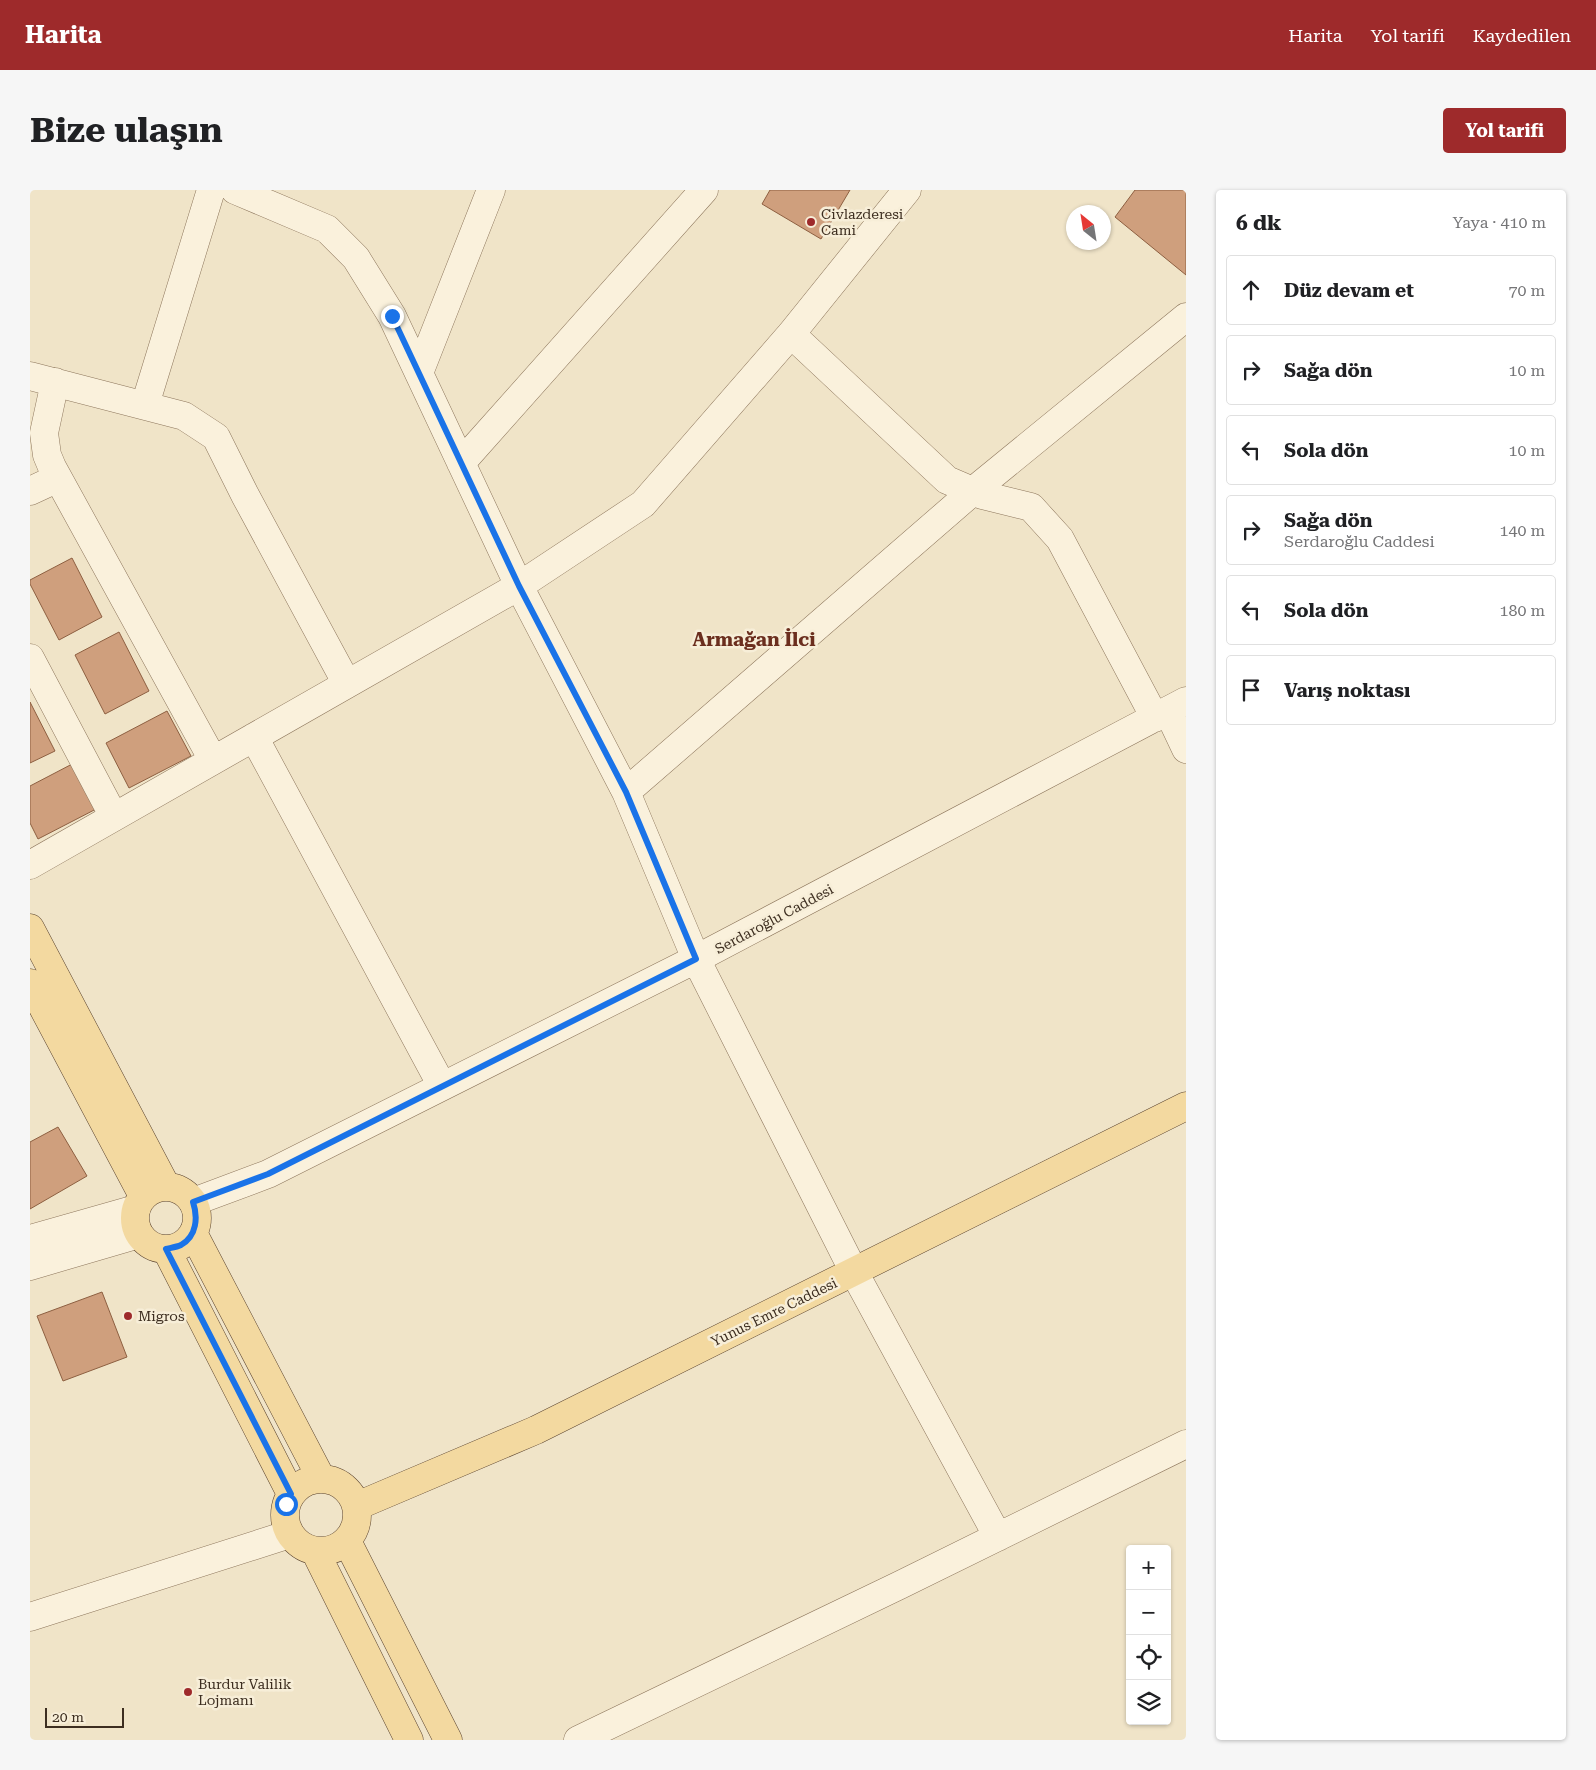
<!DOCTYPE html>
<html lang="tr">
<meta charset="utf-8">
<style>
body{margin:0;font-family:"Roboto Serif",serif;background:#f6f6f6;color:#202124}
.controls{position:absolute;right:15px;bottom:15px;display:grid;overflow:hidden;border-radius:5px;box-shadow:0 1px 4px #0004}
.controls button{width:45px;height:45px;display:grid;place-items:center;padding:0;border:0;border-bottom:1px solid #e0e0e0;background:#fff;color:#202124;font:25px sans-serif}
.compass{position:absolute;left:1036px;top:15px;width:45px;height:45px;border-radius:50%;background:#fff;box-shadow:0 1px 4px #0004;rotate:330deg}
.scale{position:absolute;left:15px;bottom:12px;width:79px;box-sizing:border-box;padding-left:5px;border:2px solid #3d2e20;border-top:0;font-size:14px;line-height:18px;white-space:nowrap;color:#3d2e20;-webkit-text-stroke:4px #f7eed8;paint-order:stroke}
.stop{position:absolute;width:15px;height:15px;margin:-11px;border:4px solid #1a73e8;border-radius:50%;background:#fff}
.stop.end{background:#1a73e8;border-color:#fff;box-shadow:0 1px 5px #0008}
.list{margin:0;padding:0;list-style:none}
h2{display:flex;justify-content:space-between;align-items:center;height:65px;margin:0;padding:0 20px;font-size:21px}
h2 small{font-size:16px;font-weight:400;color:#757577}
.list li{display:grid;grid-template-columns:32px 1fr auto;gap:15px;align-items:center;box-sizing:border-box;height:70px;margin:0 10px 10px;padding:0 10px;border:1px solid #e0e0e0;border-radius:5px}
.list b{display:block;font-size:19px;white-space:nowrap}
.list p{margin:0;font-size:16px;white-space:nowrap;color:#757577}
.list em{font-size:16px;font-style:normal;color:#757577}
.icon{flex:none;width:28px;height:28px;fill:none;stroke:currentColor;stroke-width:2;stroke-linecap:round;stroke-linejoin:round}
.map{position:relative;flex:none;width:1156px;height:1550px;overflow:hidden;border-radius:5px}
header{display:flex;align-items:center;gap:30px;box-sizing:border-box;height:70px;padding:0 25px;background:#9e2a2b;color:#fff}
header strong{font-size:24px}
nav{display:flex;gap:28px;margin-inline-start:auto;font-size:18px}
.intro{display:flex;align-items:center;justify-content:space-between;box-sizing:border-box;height:120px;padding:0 30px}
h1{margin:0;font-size:35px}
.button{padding:12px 22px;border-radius:5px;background:#9e2a2b;color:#fff;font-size:18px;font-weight:700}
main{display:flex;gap:30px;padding:0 30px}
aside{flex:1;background:#fff;border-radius:5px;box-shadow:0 1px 4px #0004}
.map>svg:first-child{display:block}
</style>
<header>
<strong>Harita</strong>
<nav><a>Harita</a><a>Yol tarifi</a><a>Kaydedilen</a></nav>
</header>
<div class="intro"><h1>Bize ulaşın</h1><a class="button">Yol tarifi</a></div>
<main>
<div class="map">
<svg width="1156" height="1550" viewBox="0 0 1156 1550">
<rect width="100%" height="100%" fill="#f0e4c8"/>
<path fill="#cf9f7d" stroke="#8d5f41" d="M 740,0 L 820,0 L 791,49 L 732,14 Z
M 1105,0 L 1156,0 L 1156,85 L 1085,27 Z
M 42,368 L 72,427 L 29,450 L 0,394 L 0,390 Z
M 89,442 L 119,501 L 75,524 L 45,465 Z
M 0,512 L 25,561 L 0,573 Z
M 137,521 L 161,566 L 99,598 L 76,553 Z
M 46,572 L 70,617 L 8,649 L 0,633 L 0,596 Z
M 28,937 L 57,986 L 0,1019 L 0,952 Z
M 72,1102 L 97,1167 L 33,1191 L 7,1126 Z"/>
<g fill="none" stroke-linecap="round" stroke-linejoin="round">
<defs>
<path id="minor" d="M 205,0 L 297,39 L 326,68 L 362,126 L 489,396 L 596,602 L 666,769 L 824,1082 L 968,1347
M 761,144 L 917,290 L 952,305 L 1001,317 L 1030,349 L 1125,528
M 389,183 L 461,0
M 0,186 L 154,226 L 186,247 L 215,305 L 317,494
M 25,192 L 14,243 L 17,265 L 22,277 L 183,570
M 115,215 L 181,0
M 431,273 L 674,0
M 0,301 L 28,288
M 0,468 L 84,627
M 1138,521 L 1156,559
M 224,547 L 412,896
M 596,602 L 943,301 L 1156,127
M 0,675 L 489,396 L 613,314 L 761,144 L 877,0
M 163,1012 L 238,984 L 666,769 L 1156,511
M 0,1049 L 106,1019
M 0,1076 L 109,1044
M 0,1427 L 260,1344
M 548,1550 L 870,1395 L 1156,1254"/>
<path id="major" d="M 0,738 L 136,996
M 0,793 L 113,1006
M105 1028a31 31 0 1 1 62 0a31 31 0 1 1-62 0Z
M 163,1043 L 291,1288
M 136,1059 L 261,1304
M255 1325a36 36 0 1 1 72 0a36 36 0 1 1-72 0Z
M 327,1316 L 506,1240 L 1156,916
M 317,1351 L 418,1550
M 285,1361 L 379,1550"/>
</defs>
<use href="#minor" stroke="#8d765c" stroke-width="29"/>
<use href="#major" stroke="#5b4430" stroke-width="29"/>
<use href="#minor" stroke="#faf1dc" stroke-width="28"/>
<use href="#major" stroke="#f3d9a0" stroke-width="28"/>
</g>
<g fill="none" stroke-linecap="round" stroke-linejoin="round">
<path stroke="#1a73e8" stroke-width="6" d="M 256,1314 L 261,1304 L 136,1059 C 140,1058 147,1057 151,1055 C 167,1046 168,1027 163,1012 L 238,984 L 666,769 L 596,602 L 489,396 L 362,126"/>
</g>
<g fill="#9e2a2b" stroke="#f7eed8" stroke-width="2">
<circle cx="781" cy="32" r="5"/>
<circle cx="98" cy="1126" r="5"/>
<circle cx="158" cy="1502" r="5"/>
</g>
<g text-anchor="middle" stroke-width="5" stroke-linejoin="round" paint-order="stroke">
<g font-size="14" fill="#3d2e20" stroke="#f7eed8" text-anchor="start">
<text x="791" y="29">Civlazderesi<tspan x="791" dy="16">Cami</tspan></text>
<text x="108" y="1131">Migros</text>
<text x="168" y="1499">Burdur Valilik<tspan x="168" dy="16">Lojmanı</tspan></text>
</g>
<g font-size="14" fill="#3d2e20" stroke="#f7eed8">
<text transform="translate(744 729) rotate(-28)" y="5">Serdaroğlu Caddesi</text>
<text transform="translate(744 1122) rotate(-26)" y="5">Yunus Emre Caddesi</text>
</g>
<g font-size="19" font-weight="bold" fill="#6b2e1e" stroke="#f7eed8">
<text x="724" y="456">Armağan İlci</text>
</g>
</g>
</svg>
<div class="controls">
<button>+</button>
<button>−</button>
<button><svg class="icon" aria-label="locate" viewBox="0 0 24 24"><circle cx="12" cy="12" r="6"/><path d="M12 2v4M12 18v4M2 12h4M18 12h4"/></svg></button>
<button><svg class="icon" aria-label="layers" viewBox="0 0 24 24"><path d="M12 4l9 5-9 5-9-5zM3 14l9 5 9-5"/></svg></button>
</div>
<svg class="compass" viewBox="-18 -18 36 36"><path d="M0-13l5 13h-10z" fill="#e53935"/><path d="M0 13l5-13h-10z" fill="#757577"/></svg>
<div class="scale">20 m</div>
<div class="stop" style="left:256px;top:1314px"></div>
<div class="stop end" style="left:362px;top:126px"></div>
</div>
<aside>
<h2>6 dk<small>Yaya · 410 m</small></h2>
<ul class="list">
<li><svg class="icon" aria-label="ahead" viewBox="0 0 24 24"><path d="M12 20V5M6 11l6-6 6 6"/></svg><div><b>Düz devam et</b></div><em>70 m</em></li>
<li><svg class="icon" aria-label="right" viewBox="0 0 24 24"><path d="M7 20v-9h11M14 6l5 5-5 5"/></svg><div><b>Sağa dön</b></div><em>10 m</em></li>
<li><svg class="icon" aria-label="left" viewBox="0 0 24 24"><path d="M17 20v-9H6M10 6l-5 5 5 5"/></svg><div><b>Sola dön</b></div><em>10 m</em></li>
<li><svg class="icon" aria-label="right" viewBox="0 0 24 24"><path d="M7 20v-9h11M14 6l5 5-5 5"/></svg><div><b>Sağa dön</b><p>Serdaroğlu Caddesi</p></div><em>140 m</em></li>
<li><svg class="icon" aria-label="left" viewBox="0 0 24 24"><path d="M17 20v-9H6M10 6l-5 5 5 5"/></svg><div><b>Sola dön</b></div><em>180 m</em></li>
<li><svg class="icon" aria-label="arrive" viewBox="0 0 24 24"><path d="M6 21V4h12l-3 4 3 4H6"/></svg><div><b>Varış noktası</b></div></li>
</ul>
</aside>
</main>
